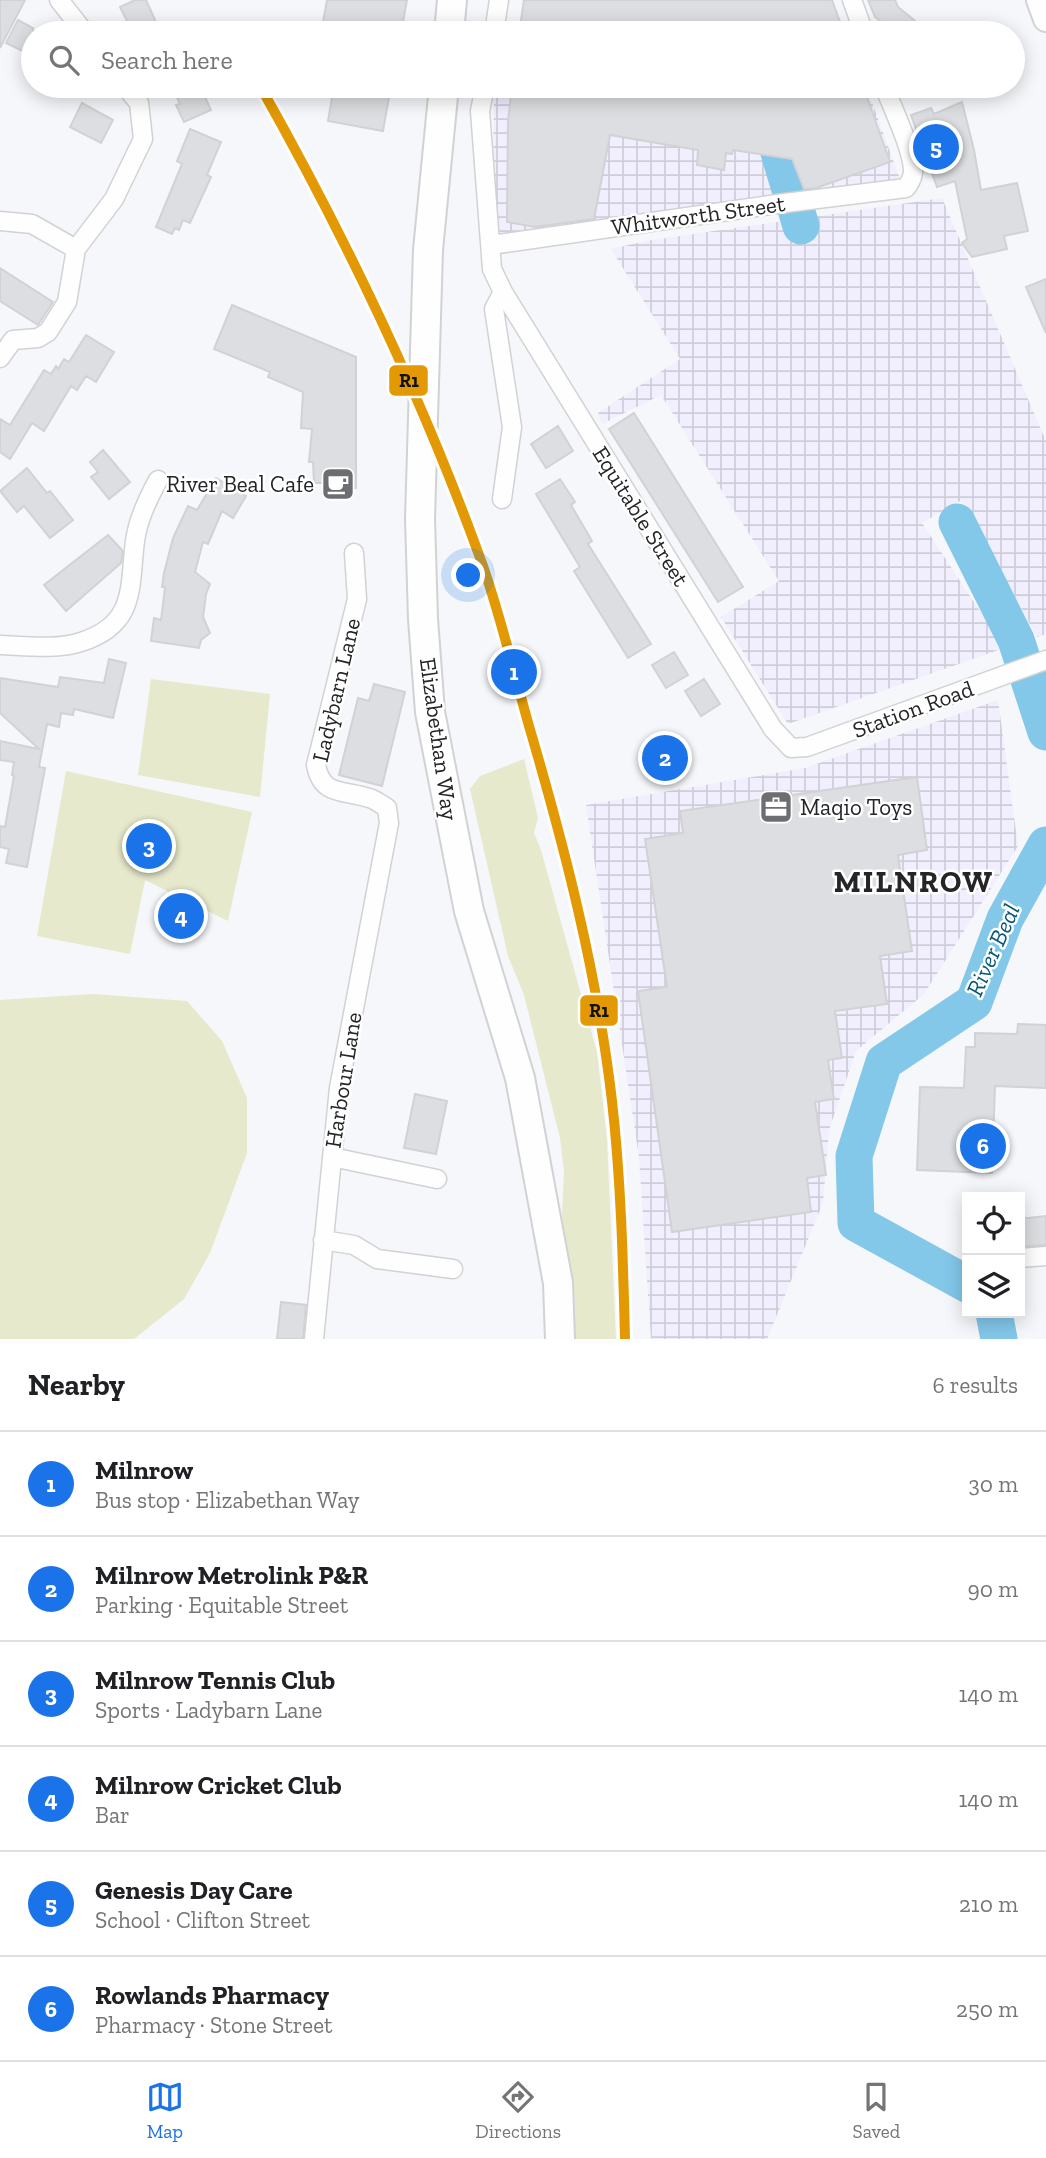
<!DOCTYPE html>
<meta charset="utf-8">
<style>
body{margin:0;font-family:"Zilla Slab",serif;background:#f6f6f6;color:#202124}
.controls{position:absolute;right:21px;bottom:21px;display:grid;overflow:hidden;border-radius:0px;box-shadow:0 4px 18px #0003}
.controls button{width:63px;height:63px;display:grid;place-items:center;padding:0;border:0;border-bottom:2px solid #e0e0e0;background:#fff;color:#202124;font:35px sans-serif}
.you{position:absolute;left:469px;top:576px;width:24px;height:24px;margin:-18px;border:5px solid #fff;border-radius:50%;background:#1a73e8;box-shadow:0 0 0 10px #1a73e833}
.badge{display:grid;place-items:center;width:46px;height:46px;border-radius:50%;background:#1a73e8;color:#fff;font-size:23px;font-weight:700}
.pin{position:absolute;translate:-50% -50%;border:4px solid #fff;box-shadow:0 2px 7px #0006}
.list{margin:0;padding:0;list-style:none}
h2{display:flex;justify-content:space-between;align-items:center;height:91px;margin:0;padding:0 28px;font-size:30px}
h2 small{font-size:23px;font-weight:400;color:#757577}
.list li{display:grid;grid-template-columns:46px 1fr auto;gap:21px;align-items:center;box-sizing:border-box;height:105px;padding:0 28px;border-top:2px solid #e0e0e0}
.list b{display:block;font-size:26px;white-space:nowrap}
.list p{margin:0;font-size:23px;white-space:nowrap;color:#757577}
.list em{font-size:23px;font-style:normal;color:#757577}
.icon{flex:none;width:38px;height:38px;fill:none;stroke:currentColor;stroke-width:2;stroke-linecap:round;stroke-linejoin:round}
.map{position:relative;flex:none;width:1046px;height:1339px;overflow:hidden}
.search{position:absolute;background:#fff;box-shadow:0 4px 18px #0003;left:21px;right:21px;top:21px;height:77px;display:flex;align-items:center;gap:18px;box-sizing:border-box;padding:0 24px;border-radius:38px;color:#757577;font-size:26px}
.sheet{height:721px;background:#fff}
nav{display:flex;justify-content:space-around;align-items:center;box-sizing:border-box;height:98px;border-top:2px solid #e0e0e0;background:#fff;font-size:19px;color:#757577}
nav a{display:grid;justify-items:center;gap:4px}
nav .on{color:#1a73e8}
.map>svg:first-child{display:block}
</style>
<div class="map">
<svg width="1046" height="1339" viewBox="0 0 1046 1339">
<defs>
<pattern id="industrial-grid" width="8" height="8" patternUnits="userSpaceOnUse" patternTransform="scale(1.75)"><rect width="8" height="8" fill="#f1effd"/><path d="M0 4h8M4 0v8" fill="none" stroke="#cecdd9"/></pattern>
</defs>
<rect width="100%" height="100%" fill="#f5f7fa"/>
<path fill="url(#industrial-grid)" d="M 494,86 L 866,86 L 900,179 L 499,239 L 493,209 Z
M 942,198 L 1046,441 L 1046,634 L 1037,637 L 962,500 L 922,523 L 1004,648 L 788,724 L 721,617 L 779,581 L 661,395 L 602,424 L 598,413 L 680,359 L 611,249 L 646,241 Z
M 998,700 L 1018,846 L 924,994 L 856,1051 L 829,1130 L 823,1203 L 767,1339 L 651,1339 L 639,1157 L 586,805 L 805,768 Z"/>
<path fill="#e6e9cb" d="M 151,679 L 270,694 L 260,797 L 138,775 Z
M 524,759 L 538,818 L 534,833 L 541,850 L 597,1052 L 607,1139 L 616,1339 L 576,1339 L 562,1215 L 564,1172 L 560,1138 L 524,995 L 508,956 L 470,789 L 480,776 Z
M 66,771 L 252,812 L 228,921 L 145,880 L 130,954 L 37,936 Z
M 93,994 L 187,1001 L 222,1041 L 247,1098 L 247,1153 L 210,1253 L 184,1299 L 134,1339 L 0,1339 L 0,1000 Z"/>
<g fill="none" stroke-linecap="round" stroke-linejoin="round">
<path stroke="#83c7e9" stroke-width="37" d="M 756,86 L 766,109 L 801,226
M 957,522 L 1016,640 L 1046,732
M 967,1284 L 856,1223 L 854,1156 L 884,1062 L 974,1002 L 1005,919 L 1046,845
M 994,1313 L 999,1339"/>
</g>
<path fill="#dddee1" stroke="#d1d2d5" stroke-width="2" d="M 0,0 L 25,0 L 0,48 Z
M 135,0 L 146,0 L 161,33 L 133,33 L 120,7 Z
M 327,0 L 407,0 L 401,33 L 321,33 Z
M 524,0 L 832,0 L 844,33 L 519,33 Z
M 868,0 L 895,0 L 898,7 L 930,33 L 895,33 L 875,17 Z
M 18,20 L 33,28 L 33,56 L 6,43 Z
M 172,86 L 200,86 L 211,110 L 184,122 L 176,105 L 180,104 Z
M 334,86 L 391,86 L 383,131 L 328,121 Z
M 512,86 L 863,86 L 890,162 L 816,188 L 804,189 L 792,159 L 733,150 L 732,154 L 726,153 L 724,170 L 697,165 L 698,150 L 610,135 L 594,219 L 535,227 L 507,222 L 508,121 Z
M 962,102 L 974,150 L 981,190 L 1017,183 L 1028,231 L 1004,236 L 1007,249 L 972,257 L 962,243 L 967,239 L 955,181 L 937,187 L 911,115 L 931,108 L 934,114 Z
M 82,103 L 113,120 L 101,143 L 70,127 Z
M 190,129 L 221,142 L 207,175 L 211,177 L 190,223 L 183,220 L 179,230 L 175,228 L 172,234 L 156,227 L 182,164 L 177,161 Z
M 0,268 L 53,302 L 38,325 L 0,301 Z
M 1046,279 L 1046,333 L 1026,287 Z
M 232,305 L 356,357 L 356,488 L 330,488 L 330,483 L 314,483 L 313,462 L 309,462 L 312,429 L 301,428 L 303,392 L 268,377 L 270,372 L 214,349 Z
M 86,335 L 114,352 L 96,382 L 86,376 L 77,390 L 71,386 L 44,431 L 32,423 L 10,459 L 0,452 L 0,419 L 10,425 L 44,370 L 51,374 L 56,366 L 58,369 L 64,359 L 69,362 Z
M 634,413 L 743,587 L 718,602 L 609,429 Z
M 558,426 L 573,451 L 546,468 L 531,444 Z
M 103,450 L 130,482 L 109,499 L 91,477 L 98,472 L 90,462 Z
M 27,468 L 47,493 L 50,491 L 73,520 L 50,538 L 24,506 L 17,512 L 0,491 Z
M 216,478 L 246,496 L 233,518 L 222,511 L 208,544 L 203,542 L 195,572 L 210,584 L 206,594 L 203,617 L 210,633 L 201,640 L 199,648 L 151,641 L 154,618 L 161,620 L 165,587 L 162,587 L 164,573 L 173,538 L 188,506 L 197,510 Z
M 560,479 L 575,502 L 571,505 L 592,541 L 588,544 L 651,644 L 628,658 L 574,571 L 580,567 L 536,494 Z
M 108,535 L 123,551 L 121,563 L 66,611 L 44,585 Z
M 674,652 L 688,675 L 666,688 L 652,665 Z
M 109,659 L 126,663 L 113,718 L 74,709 L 73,715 L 61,713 L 59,727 L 47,724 L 39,767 L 45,768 L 27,867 L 6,863 L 9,849 L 0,847 L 0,826 L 5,827 L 14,776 L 12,775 L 14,762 L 0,760 L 0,741 L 39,749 L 0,713 L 0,678 L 58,687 L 60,677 L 104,683 Z
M 704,679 L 720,704 L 701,716 L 685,691 Z
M 374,684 L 405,692 L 382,786 L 339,775 L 358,698 L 369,701 Z
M 917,777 L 927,850 L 898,855 L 912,951 L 880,956 L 887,1004 L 835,1011 L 842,1058 L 828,1060 L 834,1099 L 815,1102 L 826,1175 L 807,1178 L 811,1212 L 672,1232 L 638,991 L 667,987 L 645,839 L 683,833 L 680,811 Z
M 1018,1024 L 1046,1025 L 1046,1088 L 995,1086 L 992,1173 L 917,1170 L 920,1087 L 964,1088 L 966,1047 L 975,1047 L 975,1033 L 1017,1034 Z
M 415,1094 L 447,1101 L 436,1154 L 404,1148 Z
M 1046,1216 L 1046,1245 L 1020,1247 L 1020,1219 Z
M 281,1302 L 306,1305 L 303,1339 L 277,1339 Z"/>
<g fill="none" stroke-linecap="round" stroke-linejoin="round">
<defs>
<path id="street" d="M 59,0 L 85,33
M 852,0 L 864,33
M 494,33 L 499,0
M 485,86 L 480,111 L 492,269 L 503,292 L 494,309 L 512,427 L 502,499
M 0,221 L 32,224 L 76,249
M 491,245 L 777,204 L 906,188 C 910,183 912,179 913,173 C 914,152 892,107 884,86
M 503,292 L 773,729 L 791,748 L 807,747 L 1046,660
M 0,358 L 13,340 L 38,338 L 48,332 L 67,302 L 76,249 L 114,199 L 143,139 L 139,103 L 125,86
M 0,645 C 26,646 57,650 81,642 C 137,624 129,587 135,541 C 138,519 148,499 158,480
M 332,1157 L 437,1179
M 323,1240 L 354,1245 L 377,1259 L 453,1269
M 1020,1258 L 1046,1256
M 314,1339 L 339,1088 L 389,823 L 387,808 C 382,805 377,801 372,799 C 346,789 322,798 316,765 L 357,599 L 354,553"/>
<path id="secondary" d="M 1039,0 L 1046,19"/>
<path id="primary" d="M 449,33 L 452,0
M 444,86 L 428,250 L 420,519 L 423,619 L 430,712 L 469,911 L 520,1078 L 558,1283 L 560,1339"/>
</defs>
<use href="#street" stroke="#d1d2d4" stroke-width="21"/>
<use href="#secondary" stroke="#d1d2d4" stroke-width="28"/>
<use href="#primary" stroke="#d1d2d4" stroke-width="32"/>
<use href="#street" stroke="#fefefe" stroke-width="18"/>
<use href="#secondary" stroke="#fefefe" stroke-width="24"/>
<use href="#primary" stroke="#fefefe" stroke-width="28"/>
<defs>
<path id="rail-1" d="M 260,86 C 347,240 423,399 483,566 C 501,618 514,673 529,726 C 565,849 597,972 612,1101 C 621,1180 623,1260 625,1339"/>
</defs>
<use href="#rail-1" stroke="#fff" stroke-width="16"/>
<use href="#rail-1" stroke="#e29904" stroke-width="10"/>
</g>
<defs>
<symbol id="cafe-square" viewBox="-11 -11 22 22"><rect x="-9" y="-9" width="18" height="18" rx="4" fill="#6d6e71" stroke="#fff"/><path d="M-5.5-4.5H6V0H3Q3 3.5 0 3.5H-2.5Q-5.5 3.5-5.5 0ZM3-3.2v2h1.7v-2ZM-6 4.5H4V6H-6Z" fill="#fff"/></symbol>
<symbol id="office-square" viewBox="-11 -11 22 22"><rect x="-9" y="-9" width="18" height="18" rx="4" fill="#6d6e71" stroke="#fff"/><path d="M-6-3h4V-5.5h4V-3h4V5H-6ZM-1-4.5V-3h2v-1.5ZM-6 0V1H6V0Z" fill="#fff"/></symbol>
</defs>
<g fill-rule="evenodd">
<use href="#cafe-square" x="319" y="465" width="38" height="38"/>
<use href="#office-square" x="757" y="788" width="38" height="38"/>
</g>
<g text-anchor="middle" stroke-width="5" stroke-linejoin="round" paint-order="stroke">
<g font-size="23" fill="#242527" stroke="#fff">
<text transform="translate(698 215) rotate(-8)" y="8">Whitworth Street</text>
<text transform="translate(641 516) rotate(58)" y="8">Equitable Street</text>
<text transform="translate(336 690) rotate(-77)" y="8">Ladybarn Lane</text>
<text transform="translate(913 709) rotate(-20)" y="8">Station Road</text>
<text transform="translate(439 739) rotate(82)" y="8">Elizabethan Way</text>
<text transform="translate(343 1080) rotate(-81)" y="8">Harbour Lane</text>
</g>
<g font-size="23" fill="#242527" stroke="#fff" text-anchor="end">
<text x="314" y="492">River Beal Cafe</text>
<text x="800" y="815" text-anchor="start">Maqio Toys</text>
</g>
<g font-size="24" font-style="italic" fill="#065777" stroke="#fff">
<text transform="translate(993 950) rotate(-66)" y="8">River Beal</text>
</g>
<g font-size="30" font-weight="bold" letter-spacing="2" fill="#242527" stroke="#fff">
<text x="914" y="892">MILNROW</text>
</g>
</g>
<g stroke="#fff" stroke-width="2.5">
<rect x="388" y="364" width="41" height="33" rx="7" fill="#e29904"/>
<rect x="579" y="994" width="40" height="33" rx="7" fill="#e29904"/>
</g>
<g font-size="19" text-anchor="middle" font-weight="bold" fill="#111">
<text x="409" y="387">R1</text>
<text x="599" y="1017">R1</text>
</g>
</svg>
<div class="controls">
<button><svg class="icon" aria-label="locate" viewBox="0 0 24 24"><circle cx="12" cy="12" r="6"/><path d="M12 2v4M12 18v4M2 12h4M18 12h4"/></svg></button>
<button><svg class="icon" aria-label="layers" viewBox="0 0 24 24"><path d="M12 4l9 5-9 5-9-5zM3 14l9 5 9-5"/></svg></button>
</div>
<div class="you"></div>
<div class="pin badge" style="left:514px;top:672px">1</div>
<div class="pin badge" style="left:665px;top:758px">2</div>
<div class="pin badge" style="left:149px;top:846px">3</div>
<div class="pin badge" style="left:181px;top:916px">4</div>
<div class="pin badge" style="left:936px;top:147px">5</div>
<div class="pin badge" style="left:983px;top:1146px">6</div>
<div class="search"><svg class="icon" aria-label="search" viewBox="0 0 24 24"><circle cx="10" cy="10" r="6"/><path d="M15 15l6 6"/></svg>Search here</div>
</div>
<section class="sheet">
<h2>Nearby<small>6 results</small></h2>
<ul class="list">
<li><span class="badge">1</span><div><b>Milnrow</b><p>Bus stop · Elizabethan Way</p></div><em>30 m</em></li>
<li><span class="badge">2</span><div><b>Milnrow Metrolink P&amp;R</b><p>Parking · Equitable Street</p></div><em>90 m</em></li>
<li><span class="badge">3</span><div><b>Milnrow Tennis Club</b><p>Sports · Ladybarn Lane</p></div><em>140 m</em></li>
<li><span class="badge">4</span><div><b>Milnrow Cricket Club</b><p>Bar</p></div><em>140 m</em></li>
<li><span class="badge">5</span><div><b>Genesis Day Care</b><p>School · Clifton Street</p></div><em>210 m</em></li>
<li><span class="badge">6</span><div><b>Rowlands Pharmacy</b><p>Pharmacy · Stone Street</p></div><em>250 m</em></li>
</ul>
</section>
<nav>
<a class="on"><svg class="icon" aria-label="map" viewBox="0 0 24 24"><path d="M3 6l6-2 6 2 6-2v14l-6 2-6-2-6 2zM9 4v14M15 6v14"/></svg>Map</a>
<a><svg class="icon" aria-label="directions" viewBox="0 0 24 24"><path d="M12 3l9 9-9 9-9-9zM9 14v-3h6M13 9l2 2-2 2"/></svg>Directions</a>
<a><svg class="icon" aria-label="saved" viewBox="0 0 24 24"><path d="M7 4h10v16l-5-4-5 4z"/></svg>Saved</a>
</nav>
